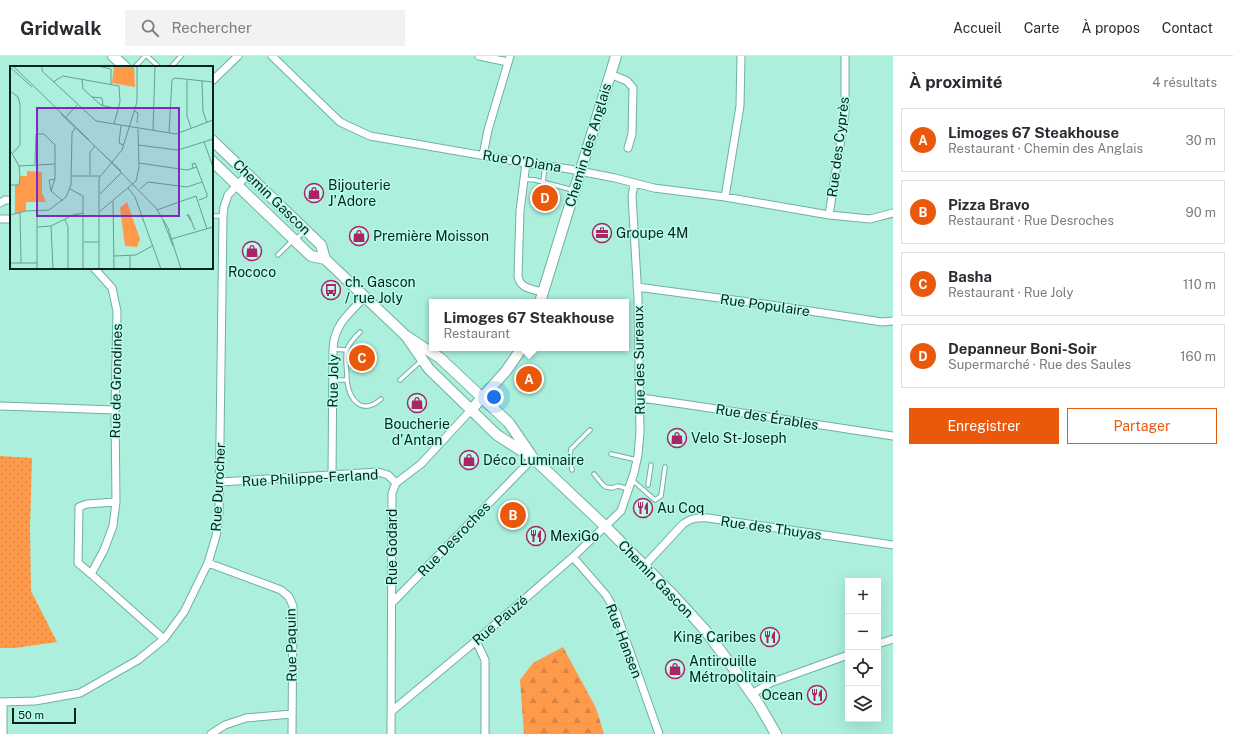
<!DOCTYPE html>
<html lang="fr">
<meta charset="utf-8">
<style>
body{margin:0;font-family:"Public Sans",sans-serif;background:#f2f2f3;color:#2b2b33}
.controls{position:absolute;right:12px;bottom:12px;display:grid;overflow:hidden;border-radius:0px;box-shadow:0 4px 16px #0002}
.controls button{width:36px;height:36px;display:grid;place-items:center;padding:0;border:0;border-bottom:1px solid #e1e1e2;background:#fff;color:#2b2b33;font:20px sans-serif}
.scale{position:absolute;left:12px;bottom:10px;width:64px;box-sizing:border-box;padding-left:4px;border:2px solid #06231c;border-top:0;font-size:11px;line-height:14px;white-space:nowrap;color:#06231c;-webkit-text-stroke:3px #b8fcea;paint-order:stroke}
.you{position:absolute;left:494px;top:341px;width:14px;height:14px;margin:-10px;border:3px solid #fff;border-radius:50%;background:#1a73e8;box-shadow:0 0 0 6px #1a73e833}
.badge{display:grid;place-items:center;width:26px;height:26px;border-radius:50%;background:#ea580c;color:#fff;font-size:13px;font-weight:700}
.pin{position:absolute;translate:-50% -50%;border:2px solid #fff;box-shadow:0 1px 4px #0006}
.popup{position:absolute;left:429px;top:243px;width:200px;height:52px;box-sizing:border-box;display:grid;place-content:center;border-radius:0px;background:#fff;filter:drop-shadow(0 1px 3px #0005);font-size:13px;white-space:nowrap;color:#7c7c81}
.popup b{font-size:15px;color:#2b2b33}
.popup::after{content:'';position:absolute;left:50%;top:100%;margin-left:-8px;border:8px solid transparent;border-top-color:#fff}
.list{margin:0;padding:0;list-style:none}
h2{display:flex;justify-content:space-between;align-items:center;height:52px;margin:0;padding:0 16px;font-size:17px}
h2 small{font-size:13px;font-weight:400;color:#7c7c81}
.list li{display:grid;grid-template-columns:26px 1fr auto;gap:12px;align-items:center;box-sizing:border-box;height:64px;margin:0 8px 8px;padding:0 8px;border:1px solid #e1e1e2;border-radius:0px}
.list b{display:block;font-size:15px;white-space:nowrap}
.list p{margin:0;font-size:13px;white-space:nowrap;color:#7c7c81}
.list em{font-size:13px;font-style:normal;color:#7c7c81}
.actions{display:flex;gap:8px;padding:12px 16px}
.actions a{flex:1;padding:9px 0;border:1px solid #ea580c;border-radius:0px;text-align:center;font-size:14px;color:#ea580c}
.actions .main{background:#ea580c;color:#fff}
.icon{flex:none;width:22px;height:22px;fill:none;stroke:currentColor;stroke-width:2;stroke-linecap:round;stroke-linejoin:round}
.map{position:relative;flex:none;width:893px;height:678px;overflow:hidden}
header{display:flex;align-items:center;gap:24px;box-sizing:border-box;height:56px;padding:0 20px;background:#fff;border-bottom:1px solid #e1e1e2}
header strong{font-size:19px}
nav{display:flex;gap:22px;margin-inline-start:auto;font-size:14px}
.search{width:280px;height:36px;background:#f2f2f3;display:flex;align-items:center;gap:10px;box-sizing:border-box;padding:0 14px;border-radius:0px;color:#7c7c81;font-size:15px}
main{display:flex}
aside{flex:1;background:#fff}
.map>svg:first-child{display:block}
</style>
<header>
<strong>Gridwalk</strong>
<div class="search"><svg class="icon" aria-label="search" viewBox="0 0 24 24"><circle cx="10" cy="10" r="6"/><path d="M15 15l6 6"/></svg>Rechercher</div>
<nav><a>Accueil</a><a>Carte</a><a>À propos</a><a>Contact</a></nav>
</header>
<main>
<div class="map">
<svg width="893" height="678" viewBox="0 0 893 678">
<defs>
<pattern id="green-dots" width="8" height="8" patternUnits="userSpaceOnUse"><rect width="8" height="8" fill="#ff9a4a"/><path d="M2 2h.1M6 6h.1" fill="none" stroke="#d98440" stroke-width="1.8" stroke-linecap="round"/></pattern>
<pattern id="forest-firs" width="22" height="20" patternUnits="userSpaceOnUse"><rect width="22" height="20" fill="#ff9a4a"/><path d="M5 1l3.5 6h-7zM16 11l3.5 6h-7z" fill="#d98440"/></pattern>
</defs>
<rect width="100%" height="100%" fill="#abefdc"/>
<path fill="url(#green-dots)" d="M 0,400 L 32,402 L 30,472 L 31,535 L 57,586 L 15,592 L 0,592 Z"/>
<path fill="url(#forest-firs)" d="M 563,591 L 596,652 L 604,678 L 524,678 L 520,624 L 533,607 Z"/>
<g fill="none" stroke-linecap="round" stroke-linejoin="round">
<defs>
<path id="lane" d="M 147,0 L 159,11
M 135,11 L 145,0
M 171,11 L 181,0
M 523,123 L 535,124 L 573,134
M 543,126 L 545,110
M 212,160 L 223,160
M 278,199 L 290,187 L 306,175
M 333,293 L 346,294
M 333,324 L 347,324 C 347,299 340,296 360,276
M 347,324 C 349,344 362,360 381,343
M 400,324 L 422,304
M 611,398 L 637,404
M 572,414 L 570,399 L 571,393 L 590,374
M 594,418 L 603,429 L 606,431 L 612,432 L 618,430 L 629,433
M 632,424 L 655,444 L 661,440 L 665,411
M 648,429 L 651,409"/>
<path id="street" d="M 272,0 L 340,66 L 370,80 L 526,107 L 569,113 L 615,122 L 654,132 L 725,141 L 829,159 L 870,163 L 893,157
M 479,0 L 508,6
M 610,18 L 627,25 L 633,32 L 632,78 L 628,92
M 212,25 L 238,0
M 483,99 L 488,74 L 510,0
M 526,107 L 520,155 L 518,220 C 520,233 532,233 543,236
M 725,141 L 740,50 L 741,0
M 0,147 L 5,144 L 11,144
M 829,159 L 845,57 L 845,0
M 0,163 L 11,163
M 94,212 L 112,232 L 117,255 L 115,354 L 116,446 L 113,470 L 104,494 L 91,518 L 164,583
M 637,231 L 764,248 L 882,266 L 893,265
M 641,342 L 690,349 L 893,380
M 0,350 L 115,354
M 332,420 L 333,293 C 334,269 349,257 365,241
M 220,426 L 378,416 L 388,419 L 396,427
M 573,501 L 606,539 L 616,556 L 659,678
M 208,507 L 281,534 L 289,541 L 293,550 L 292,678
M 645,509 L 683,468 C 691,462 698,461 708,462 L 893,489
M 91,518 L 78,507 L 79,451 L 87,448 L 116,446
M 392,547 L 533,402
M 476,585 L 485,604 L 485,678
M 878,588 L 893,583
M 752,638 L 770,627 L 848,599
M 0,646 L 35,645 L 80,637 L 138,604 L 164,583 L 184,556 L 208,507 L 216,480 L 219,458 L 223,160 L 224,151 L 228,139 L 248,118
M 392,655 L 476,585 L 573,501 L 621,455 L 634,417 L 638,399 L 640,376 L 638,242 L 632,140 L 634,128
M 3,678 L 3,646
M 211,678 L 225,669 L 246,662 L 292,658
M 391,678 L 392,437 L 396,427 L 421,408 L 471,354"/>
<path id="secondary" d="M 113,0 L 125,11
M 212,84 L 321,189 L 325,203
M 212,105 L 311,200 L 325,203 L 406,280 L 440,302 L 474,334 L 509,367 L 531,399
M 540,246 L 616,0
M 406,280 L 429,313 L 497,379 L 533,402 L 605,470 L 674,540 L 705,574 L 734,613 L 758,647 L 776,678
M 471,354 L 506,315 L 522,292"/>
</defs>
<use href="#lane" stroke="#6fb1a0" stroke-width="5.5"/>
<use href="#street" stroke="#6fb1a0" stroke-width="9"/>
<use href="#secondary" stroke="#6fb1a0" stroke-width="12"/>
<use href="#lane" stroke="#fff" stroke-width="3.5"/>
<use href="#street" stroke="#fff" stroke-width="7"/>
<use href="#secondary" stroke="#fff" stroke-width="10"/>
</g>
<defs>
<symbol id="shop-ring" viewBox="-11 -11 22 22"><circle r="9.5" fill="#b8fcea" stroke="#ac2366" stroke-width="1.5"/><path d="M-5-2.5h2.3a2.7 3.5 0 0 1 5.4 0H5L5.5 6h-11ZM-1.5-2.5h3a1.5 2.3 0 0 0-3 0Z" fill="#ac2366"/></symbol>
<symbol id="office-ring" viewBox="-11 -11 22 22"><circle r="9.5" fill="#b8fcea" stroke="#ac2366" stroke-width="1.5"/><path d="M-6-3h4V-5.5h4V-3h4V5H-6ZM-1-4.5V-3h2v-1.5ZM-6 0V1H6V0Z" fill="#ac2366"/></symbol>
<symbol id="bus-ring" viewBox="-11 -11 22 22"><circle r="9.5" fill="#b8fcea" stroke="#ac2366" stroke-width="1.5"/><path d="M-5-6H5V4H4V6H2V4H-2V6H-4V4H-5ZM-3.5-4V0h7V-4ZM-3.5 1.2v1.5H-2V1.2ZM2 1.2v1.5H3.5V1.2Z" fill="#ac2366"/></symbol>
<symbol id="restaurant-ring" viewBox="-11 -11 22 22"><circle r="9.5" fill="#b8fcea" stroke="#ac2366" stroke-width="1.5"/><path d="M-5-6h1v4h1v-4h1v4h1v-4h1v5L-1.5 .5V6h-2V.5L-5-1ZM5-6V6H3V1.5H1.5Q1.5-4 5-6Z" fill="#ac2366"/></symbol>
</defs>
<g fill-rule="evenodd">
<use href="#shop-ring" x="303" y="126" width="22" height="22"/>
<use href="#office-ring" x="591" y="166" width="22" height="22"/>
<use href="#shop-ring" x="348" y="169" width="22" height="22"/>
<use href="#shop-ring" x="241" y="184" width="22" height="22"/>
<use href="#bus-ring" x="320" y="223" width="22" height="22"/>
<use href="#shop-ring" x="406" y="336" width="22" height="22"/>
<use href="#shop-ring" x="666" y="371" width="22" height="22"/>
<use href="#shop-ring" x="458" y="393" width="22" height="22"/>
<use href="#restaurant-ring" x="632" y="441" width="22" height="22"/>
<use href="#restaurant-ring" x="525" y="469" width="22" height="22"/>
<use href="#restaurant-ring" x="759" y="570" width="22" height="22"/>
<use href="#shop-ring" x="664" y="602" width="22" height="22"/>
<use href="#restaurant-ring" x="806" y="628" width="22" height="22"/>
</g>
<g text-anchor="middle" stroke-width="3" stroke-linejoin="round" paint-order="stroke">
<g font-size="14" fill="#06231c" stroke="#b8fcea">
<text transform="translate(588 89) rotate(-73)" y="5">Chemin des Anglais</text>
<text transform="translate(838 91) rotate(-83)" y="5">Rue des Cyprès</text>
<text transform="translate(522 105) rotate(9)" y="5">Rue O'Diana</text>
<text transform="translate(272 141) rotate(44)" y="5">Chemin Gascon</text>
<text transform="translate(765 249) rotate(8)" y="5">Rue Populaire</text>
<text transform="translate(639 304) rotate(-91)" y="5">Rue des Sureaux</text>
<text transform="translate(116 325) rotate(-89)" y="5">Rue de Grondines</text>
<text transform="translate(333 325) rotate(-89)" y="5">Rue Joly</text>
<text transform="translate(767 361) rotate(9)" y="5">Rue des Érables</text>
<text transform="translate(310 422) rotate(-3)" y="5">Rue Philippe-Ferland</text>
<text transform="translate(218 431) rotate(-87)" y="5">Rue Durocher</text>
<text transform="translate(771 472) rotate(8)" y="5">Rue des Thuyas</text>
<text transform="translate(454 483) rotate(-46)" y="5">Rue Desroches</text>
<text transform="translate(392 491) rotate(-90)" y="5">Rue Godard</text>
<text transform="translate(656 523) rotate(46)" y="5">Chemin Gascon</text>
<text transform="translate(500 564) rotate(-41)" y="5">Rue Pauzé</text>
<text transform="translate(624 585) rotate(69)" y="5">Rue Hansen</text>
<text transform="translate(291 589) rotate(-91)" y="5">Rue Paquin</text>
</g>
<g font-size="14" fill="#06231c" stroke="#b8fcea" text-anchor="start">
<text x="328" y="134">Bijouterie<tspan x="328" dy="16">J'Adore</tspan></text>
<text x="616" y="182">Groupe 4M</text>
<text x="373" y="185">Première Moisson</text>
<text x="252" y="221" text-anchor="middle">Rococo</text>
<text x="345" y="231">ch. Gascon<tspan x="345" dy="16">/ rue Joly</tspan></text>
<text x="417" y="373" text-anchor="middle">Boucherie<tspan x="417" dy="16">d'Antan</tspan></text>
<text x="691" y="387">Velo St-Joseph</text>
<text x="483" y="409">Déco Luminaire</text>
<text x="657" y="457">Au Coq</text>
<text x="550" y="485">MexiGo</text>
<text x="756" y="586" text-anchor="end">King Caribes</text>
<text x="689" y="610">Antirouille<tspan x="689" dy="16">Métropolitain</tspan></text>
<text x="803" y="644" text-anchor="end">Ocean</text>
</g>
</g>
<g transform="translate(10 10)">
<rect width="203" height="203" fill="#abefdc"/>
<path d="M 104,0 L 124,0 L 125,21 L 102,17 ZM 17,105 L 32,106 L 32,127 L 36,136 L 16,136 L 16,145 L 5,147 L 5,119 L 9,119 L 10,110 L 17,110 Z" fill="#ff9a4a"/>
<path d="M 117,136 L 130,173 L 127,181 L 115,180 L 110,142 Z" fill="#ff9a4a"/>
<path fill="none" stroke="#699d8f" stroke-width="1" d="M 3,0 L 79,74M 32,0 L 32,5 L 86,55 L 166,68 L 203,54M 88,0 L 101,3 L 101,18M 0,1 L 22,21M 72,13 L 73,23 L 91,39 L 108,43M 177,14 L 177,50 L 181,62M 192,15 L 193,45 L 197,57M 43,16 L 53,10 L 109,20 L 110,36 L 104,58M 0,25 L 8,31 L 10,38 L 10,79 L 3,87M 82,31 L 92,32 L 93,40M 124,45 L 128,47 L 127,57M 51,48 L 111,105M 56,51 L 67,39M 111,59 L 109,77 L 113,79M 143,64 L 145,0M 159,67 L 162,14 L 165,12 L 203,16M 26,68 L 34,68 L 45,79 L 45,113 L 41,125 L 53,135M 194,76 L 203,101M 128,79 L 168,84 L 203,73M 0,84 L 9,100 L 10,110 L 9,119 L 0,119M 92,87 L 146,142 L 158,162 L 171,203M 129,97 L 177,104 L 187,101M 25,98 L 26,68M 9,100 L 45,98M 183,102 L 182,98 L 185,97 L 197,128 L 197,131 L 189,134M 80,109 L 80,86 L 85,80M 62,110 L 90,110M 118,122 L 125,131 L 151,203M 60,123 L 73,130 L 73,203M 130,123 L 138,116 L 177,121 L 192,116M 41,125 L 39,114 L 45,113M 90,128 L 112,106M 103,135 L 104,203M 147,144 L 186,130 L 197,163M 10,146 L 11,197M 89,146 L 126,115 L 129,102 L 128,63M 0,149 L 16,145 L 39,144 L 56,131 L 61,119 L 62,67 L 65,62M 55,154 L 58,161 L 58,203M 153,154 L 163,180M 181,155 L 177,149 L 179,149 L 185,164M 41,160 L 43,203M 27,161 L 41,160 L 63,149 L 73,147M 161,173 L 203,161M 74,176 L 89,176M 104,190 L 126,189 L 142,180M 120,190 L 120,203M 0,197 L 27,197M 27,203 L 27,145M 89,203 L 89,112 L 112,84 L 127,36 L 127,0"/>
<path fill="#7b2cbf" fill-opacity="0.15" stroke="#7b2cbf" stroke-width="2" d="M 27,42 L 169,42 L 169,150 L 27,150 Z"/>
<rect width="203" height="203" fill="none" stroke="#06231c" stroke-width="2"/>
</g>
</svg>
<div class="controls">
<button>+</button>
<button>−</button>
<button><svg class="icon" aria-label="locate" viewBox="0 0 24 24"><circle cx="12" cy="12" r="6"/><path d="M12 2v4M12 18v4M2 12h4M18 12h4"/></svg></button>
<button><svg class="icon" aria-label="layers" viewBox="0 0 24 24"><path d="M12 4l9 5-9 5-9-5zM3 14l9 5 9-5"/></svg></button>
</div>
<div class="scale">50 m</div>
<div class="you"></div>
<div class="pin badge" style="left:529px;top:323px">A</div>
<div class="popup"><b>Limoges 67 Steakhouse</b>Restaurant</div>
<div class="pin badge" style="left:513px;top:459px">B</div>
<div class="pin badge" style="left:362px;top:302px">C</div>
<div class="pin badge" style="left:545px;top:142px">D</div>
</div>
<aside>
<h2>À proximité<small>4 résultats</small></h2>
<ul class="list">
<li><span class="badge">A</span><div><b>Limoges 67 Steakhouse</b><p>Restaurant · Chemin des Anglais</p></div><em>30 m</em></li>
<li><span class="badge">B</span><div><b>Pizza Bravo</b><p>Restaurant · Rue Desroches</p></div><em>90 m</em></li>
<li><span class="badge">C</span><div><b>Basha</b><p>Restaurant · Rue Joly</p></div><em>110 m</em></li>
<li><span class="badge">D</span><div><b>Depanneur Boni-Soir</b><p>Supermarché · Rue des Saules</p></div><em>160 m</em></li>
</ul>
<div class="actions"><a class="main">Enregistrer</a><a>Partager</a></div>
</aside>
</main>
